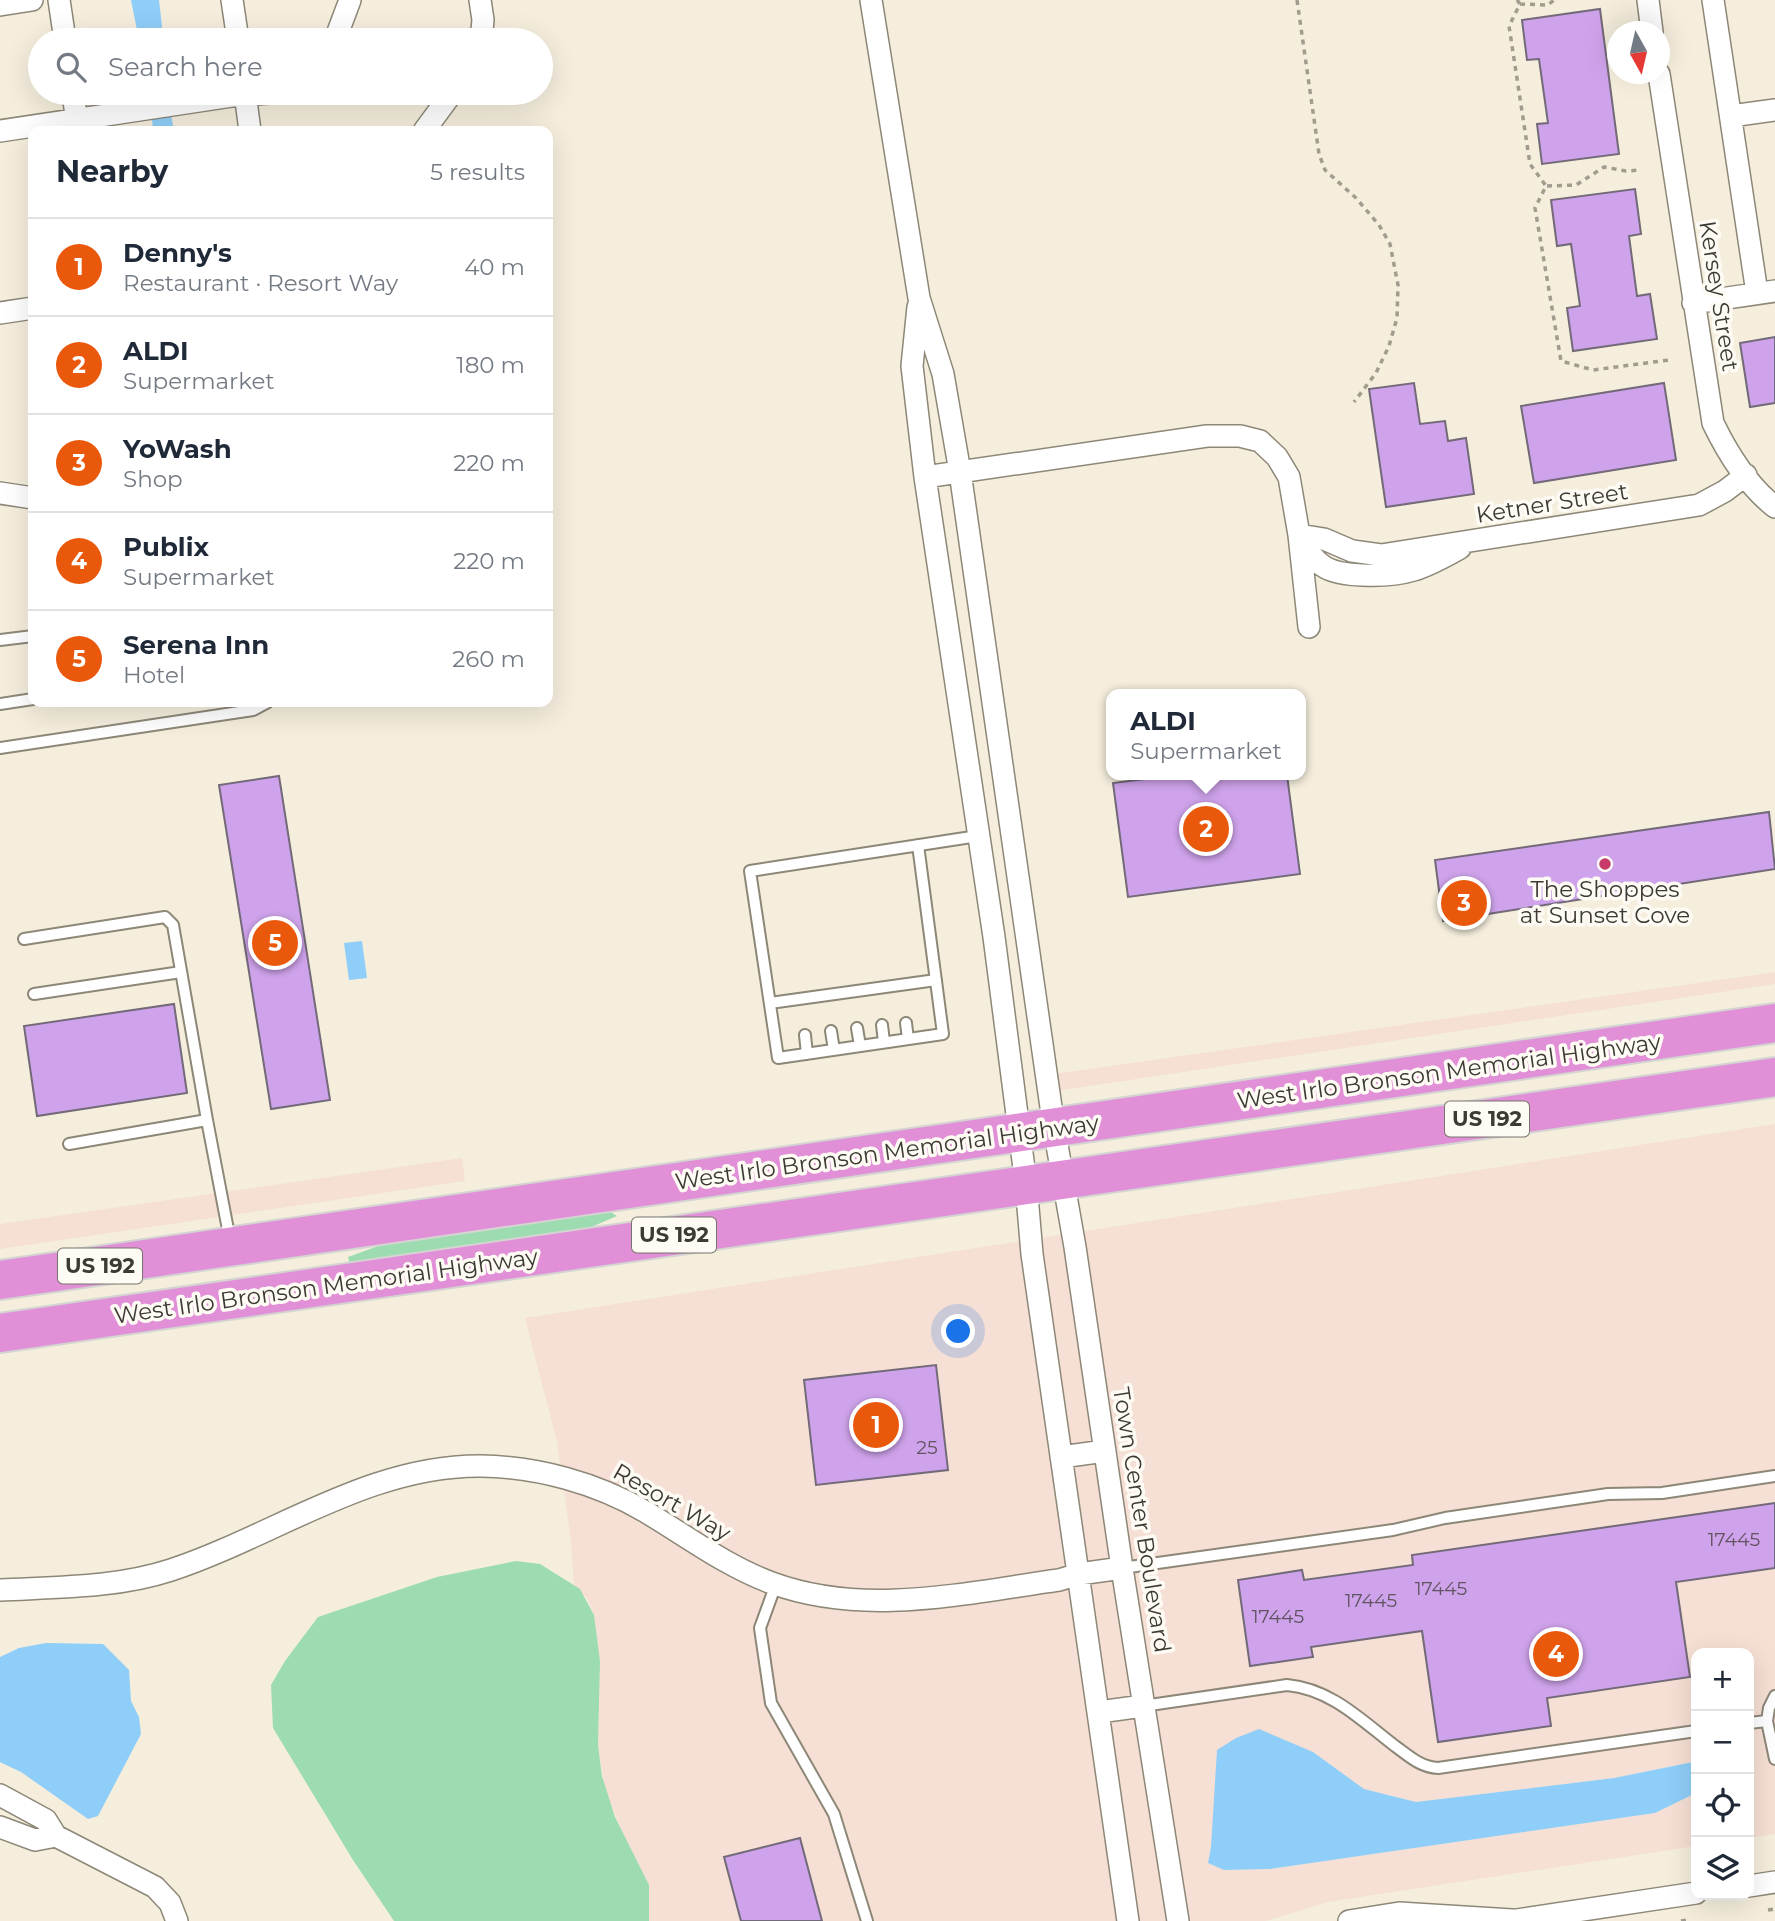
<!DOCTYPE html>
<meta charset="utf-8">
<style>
body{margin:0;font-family:Montserrat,sans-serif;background:#f2f2f3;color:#1f2937}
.controls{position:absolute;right:21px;bottom:21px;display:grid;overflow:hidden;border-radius:14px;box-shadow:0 7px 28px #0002}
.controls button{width:63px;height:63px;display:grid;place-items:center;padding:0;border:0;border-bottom:2px solid #e0e1e3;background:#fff;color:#1f2937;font:35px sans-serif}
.compass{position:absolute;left:1607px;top:21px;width:63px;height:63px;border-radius:50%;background:#fff;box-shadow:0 7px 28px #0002;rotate:172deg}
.you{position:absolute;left:959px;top:1332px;width:24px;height:24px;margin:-18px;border:5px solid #fff;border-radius:50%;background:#1a73e8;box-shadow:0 0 0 10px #1a73e833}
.badge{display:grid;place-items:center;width:46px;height:46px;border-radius:50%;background:#ea580c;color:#fff;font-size:23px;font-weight:700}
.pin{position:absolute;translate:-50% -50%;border:4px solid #fff;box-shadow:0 2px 7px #0006}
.popup{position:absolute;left:1106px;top:689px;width:200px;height:91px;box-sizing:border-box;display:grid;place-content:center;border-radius:14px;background:#fff;filter:drop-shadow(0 2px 5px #0005);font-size:23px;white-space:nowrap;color:#747a83}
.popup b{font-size:26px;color:#1f2937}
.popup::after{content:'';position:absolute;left:50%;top:100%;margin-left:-14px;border:14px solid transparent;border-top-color:#fff}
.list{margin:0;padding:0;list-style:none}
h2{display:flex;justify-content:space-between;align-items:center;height:91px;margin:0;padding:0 28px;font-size:30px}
h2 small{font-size:23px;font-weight:400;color:#747a83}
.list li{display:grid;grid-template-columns:46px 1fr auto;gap:21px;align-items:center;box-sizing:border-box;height:98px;padding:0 28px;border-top:2px solid #e0e1e3}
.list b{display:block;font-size:26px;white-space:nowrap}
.list p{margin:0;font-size:23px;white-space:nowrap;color:#747a83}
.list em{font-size:23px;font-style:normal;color:#747a83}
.icon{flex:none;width:38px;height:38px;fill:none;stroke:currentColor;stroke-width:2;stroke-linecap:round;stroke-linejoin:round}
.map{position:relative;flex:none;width:1775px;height:1921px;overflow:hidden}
.search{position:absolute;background:#fff;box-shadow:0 7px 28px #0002;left:28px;top:28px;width:525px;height:77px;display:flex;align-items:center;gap:18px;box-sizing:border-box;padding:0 24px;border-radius:38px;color:#747a83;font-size:26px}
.panel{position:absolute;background:#fff;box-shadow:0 7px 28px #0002;left:28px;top:126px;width:525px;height:581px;border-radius:14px}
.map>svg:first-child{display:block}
</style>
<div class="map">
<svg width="1775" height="1921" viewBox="0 0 1775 1921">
<rect width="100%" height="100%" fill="#f5eedd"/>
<path fill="#f6dfd4" d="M 1775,972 L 1775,984 L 1056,1091 L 1054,1074 Z
M 1775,1124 L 1775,1834 L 1749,1838 L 1749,1653 L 1696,1653 L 1696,1764 L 1692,1762 L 1614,1778 L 1416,1802 L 1364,1789 L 1313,1752 L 1211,1847 L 1208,1863 L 1225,1870 L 1270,1869 L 1655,1813 L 1696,1793 L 1696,1846 L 1328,1902 L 1266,1921 L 649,1921 L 649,1885 L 628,1845 L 605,1790 L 598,1745 L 600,1661 L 594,1615 L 587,1598 L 574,1585 L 571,1541 L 557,1442 L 525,1318 Z
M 462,1158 L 465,1181 L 0,1249 L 0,1224 Z"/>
<path fill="#9cdcb0" d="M 607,1210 L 617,1216 L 582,1231 L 350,1265 L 348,1257 L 392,1241 Z
M 516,1561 L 540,1564 L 580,1589 L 594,1615 L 600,1661 L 598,1745 L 602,1776 L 615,1817 L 649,1885 L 649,1921 L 394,1921 L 353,1860 L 273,1728 L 271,1685 L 285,1661 L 318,1617 L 437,1577 Z"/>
<path fill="#8fcef8" d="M 131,0 L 159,0 L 162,26 L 160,40 L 139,40 Z
M 150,93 L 167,93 L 174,131 L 153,131 Z
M 362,941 L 367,978 L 349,980 L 344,943 Z
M 46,1643 L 103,1644 L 129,1670 L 131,1701 L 139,1717 L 141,1734 L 98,1816 L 88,1819 L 21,1772 L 0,1762 L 0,1657 L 19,1648 Z
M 1259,1729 L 1313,1752 L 1364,1789 L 1416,1802 L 1614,1778 L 1693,1762 L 1696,1764 L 1696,1793 L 1655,1813 L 1270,1869 L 1224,1870 L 1208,1863 L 1211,1847 L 1217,1750 L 1236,1738 Z"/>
<path fill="#cfa3eb" stroke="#726a78" stroke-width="2" d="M 1600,9 L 1619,154 L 1542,164 L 1537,124 L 1548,123 L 1539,59 L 1527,60 L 1522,20 Z
M 1635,189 L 1641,234 L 1629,236 L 1637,296 L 1650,294 L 1657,339 L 1573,351 L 1567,308 L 1580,306 L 1571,244 L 1557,246 L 1551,200 Z
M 1775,337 L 1775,403 L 1750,407 L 1740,343 Z
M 1414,383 L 1420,424 L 1445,421 L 1448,441 L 1466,438 L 1474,494 L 1386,507 L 1369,389 Z
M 1664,383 L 1676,460 L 1534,483 L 1521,406 Z
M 1177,775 L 1287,775 L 1300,874 L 1128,897 L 1113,783 Z
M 279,776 L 330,1100 L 271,1109 L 219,785 Z
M 1769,812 L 1775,869 L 1443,921 L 1435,860 Z
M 174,1004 L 187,1093 L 37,1116 L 24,1026 Z
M 936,1365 L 948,1470 L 816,1485 L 804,1380 Z
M 1775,1503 L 1775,1568 L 1676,1582 L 1690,1677 L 1547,1698 L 1551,1726 L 1438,1742 L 1422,1631 L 1311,1647 L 1313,1657 L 1250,1666 L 1238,1580 L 1302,1570 L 1304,1580 L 1413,1565 L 1412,1555 Z
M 800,1838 L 822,1921 L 741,1921 L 724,1857 Z"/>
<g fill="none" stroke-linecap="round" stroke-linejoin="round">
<defs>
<path id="lane" d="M 0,640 L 33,636
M 0,704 L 33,699
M 0,748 L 253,710 L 268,702
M 918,845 L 943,1034 L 778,1058 L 750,871 L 978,836
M 24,939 L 165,917 L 173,925 L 207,1120
M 34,994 L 181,972
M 770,1003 L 936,980
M 906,1023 L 908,1039
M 882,1025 L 884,1042
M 857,1028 L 860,1046
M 831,1031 L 834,1050
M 805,1035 L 807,1054
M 69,1144 L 207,1120 L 230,1240
M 1122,1568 L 1393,1530 L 1445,1518 L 1608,1494 L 1662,1493 L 1775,1476
M 776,1584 L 760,1628 L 771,1703 L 834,1814 L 867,1921
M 1143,1706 L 1287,1685 C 1331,1689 1361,1720 1395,1746 C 1409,1756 1420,1767 1438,1768 L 1696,1731
M 1767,1721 L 1769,1708 L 1775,1696
M 1749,1723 L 1767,1721 L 1775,1759"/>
<path id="street" d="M 59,0 L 65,40
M 232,0 L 238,40
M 480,0 L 483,20 L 481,40
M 871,0 L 919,298 L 943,374 L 960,472 L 1054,1128 L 1075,1247 L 1122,1568 L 1178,1921
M 1648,0 L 1652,32
M 1713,0 L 1757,293
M 0,5 L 32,0
M 335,40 L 350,0
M 1659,74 L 1713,423 C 1728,454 1748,486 1775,507
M 73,93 L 78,131
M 245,93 L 250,131
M 1731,116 L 1775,110
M 0,131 L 232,96 L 269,93
M 424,131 L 452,93
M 1693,303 L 1775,291
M 918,307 L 912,366 L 925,477 L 994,937 L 1026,1184 L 1032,1254 L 1128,1921
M 0,313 L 33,308
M 925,477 L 1207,436 L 1240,436 L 1260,441 L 1277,457 L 1289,477 L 1299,535 L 1309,627
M 0,493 L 33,498
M 1299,535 L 1324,539 L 1352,551 L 1381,555 L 1699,505 L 1725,491 L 1746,475
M 1301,538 C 1316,568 1330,574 1362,575 C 1405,577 1423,569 1460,548
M 1061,1457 L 1105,1451
M 0,1590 C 57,1587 116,1588 171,1570 C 274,1536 369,1465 481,1466 C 538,1467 597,1483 646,1512 C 688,1537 726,1566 772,1583 C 865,1617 964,1593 1059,1580 L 1079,1574 L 1122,1568
M 1099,1712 L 1143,1706
M 0,1795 L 46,1820 L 56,1836 L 35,1840 L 0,1827
M 56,1836 L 155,1887 L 170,1903 L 177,1921
M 1749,1886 L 1775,1882
M 1349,1921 L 1399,1913 L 1512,1920
M 1510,1921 L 1696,1893"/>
<path id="highway" d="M 0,1280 L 1775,1023
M 0,1333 L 1775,1077"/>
</defs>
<use href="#lane" stroke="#8d8778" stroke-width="14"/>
<use href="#street" stroke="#8d8778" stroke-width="24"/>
<use href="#highway" stroke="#d4d4d2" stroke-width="42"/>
<path stroke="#a19c90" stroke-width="3.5" stroke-dasharray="5 5" stroke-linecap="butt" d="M 1297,0 L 1319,154 L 1325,170 L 1356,198 L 1379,225 L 1390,244 L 1398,285 L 1397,318 L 1389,346 L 1376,373 L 1354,402
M 1517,0 L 1520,4 L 1509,26 L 1530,164 L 1546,186 L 1535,208 L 1561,361 L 1593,370 L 1669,360
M 1520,4 L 1548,5 L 1554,0
M 1547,186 L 1576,185 L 1604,167 L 1626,171 L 1641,170
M 1768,1910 L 1775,1909
M 1681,1921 L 1688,1920"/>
<use href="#lane" stroke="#fff" stroke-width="10"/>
<use href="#street" stroke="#fff" stroke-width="21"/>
<use href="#highway" stroke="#e18fd6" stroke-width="38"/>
</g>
<circle fill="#c73a6b" stroke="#fefbf5" stroke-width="2.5" cx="1605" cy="864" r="7"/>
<g text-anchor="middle" stroke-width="7" stroke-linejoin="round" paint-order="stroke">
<g font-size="19" fill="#615461">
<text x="927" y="1454">25</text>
<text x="1734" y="1546">17445</text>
<text x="1441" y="1595">17445</text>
<text x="1371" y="1607">17445</text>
<text x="1278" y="1623">17445</text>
</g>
<g fill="#fefbf5" stroke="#76746d" stroke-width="2">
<rect x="1445" y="1101.5" width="84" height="35" rx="5"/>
<rect x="632" y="1217.5" width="84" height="35" rx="5"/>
<rect x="58" y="1248.5" width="84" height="35" rx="5"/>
</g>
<g font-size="21" font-weight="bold" fill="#3c3a33">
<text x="1487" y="1126">US 192</text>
<text x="674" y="1242">US 192</text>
<text x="100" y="1273">US 192</text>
</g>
<g font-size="23" fill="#3c3a33" stroke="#fefbf5">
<text transform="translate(1719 296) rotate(81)" y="8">Kersey Street</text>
<text transform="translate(1552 503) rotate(-9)" y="8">Ketner Street</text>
<text transform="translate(1449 1071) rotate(-8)" y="8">West Irlo Bronson Memorial Highway</text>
<text transform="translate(887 1152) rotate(-8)" y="8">West Irlo Bronson Memorial Highway</text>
<text transform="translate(326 1286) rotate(-8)" y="8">West Irlo Bronson Memorial Highway</text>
<text transform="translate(672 1502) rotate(30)" y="8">Resort Way</text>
<text transform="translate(1142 1520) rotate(81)" y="8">Town Center Boulevard</text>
</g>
<g font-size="23" fill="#3c3a33" stroke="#fefbf5">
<text x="1605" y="897">The Shoppes<tspan x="1605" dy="26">at Sunset Cove</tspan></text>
</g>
</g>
</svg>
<div class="controls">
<button>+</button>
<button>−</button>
<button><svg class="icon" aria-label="locate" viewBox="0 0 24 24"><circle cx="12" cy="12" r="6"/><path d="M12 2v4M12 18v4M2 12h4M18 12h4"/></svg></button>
<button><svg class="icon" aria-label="layers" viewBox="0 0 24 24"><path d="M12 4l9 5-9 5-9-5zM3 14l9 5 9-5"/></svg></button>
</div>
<svg class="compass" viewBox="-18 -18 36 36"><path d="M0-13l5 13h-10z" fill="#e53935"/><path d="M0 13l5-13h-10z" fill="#747a83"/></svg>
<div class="you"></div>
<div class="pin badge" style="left:876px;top:1425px">1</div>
<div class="pin badge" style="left:1206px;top:829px">2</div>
<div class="popup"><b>ALDI</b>Supermarket</div>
<div class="pin badge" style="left:1464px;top:903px">3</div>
<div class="pin badge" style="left:1556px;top:1654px">4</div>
<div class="pin badge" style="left:275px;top:943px">5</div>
<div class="search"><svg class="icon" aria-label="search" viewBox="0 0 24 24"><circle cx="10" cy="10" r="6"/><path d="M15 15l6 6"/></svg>Search here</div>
<section class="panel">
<h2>Nearby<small>5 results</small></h2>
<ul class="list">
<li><span class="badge">1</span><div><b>Denny's</b><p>Restaurant · Resort Way</p></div><em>40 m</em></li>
<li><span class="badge">2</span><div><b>ALDI</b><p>Supermarket</p></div><em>180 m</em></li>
<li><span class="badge">3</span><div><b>YoWash</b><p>Shop</p></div><em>220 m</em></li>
<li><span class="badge">4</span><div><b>Publix</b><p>Supermarket</p></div><em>220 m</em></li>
<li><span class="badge">5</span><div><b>Serena Inn</b><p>Hotel</p></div><em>260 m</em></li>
</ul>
</section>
</div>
